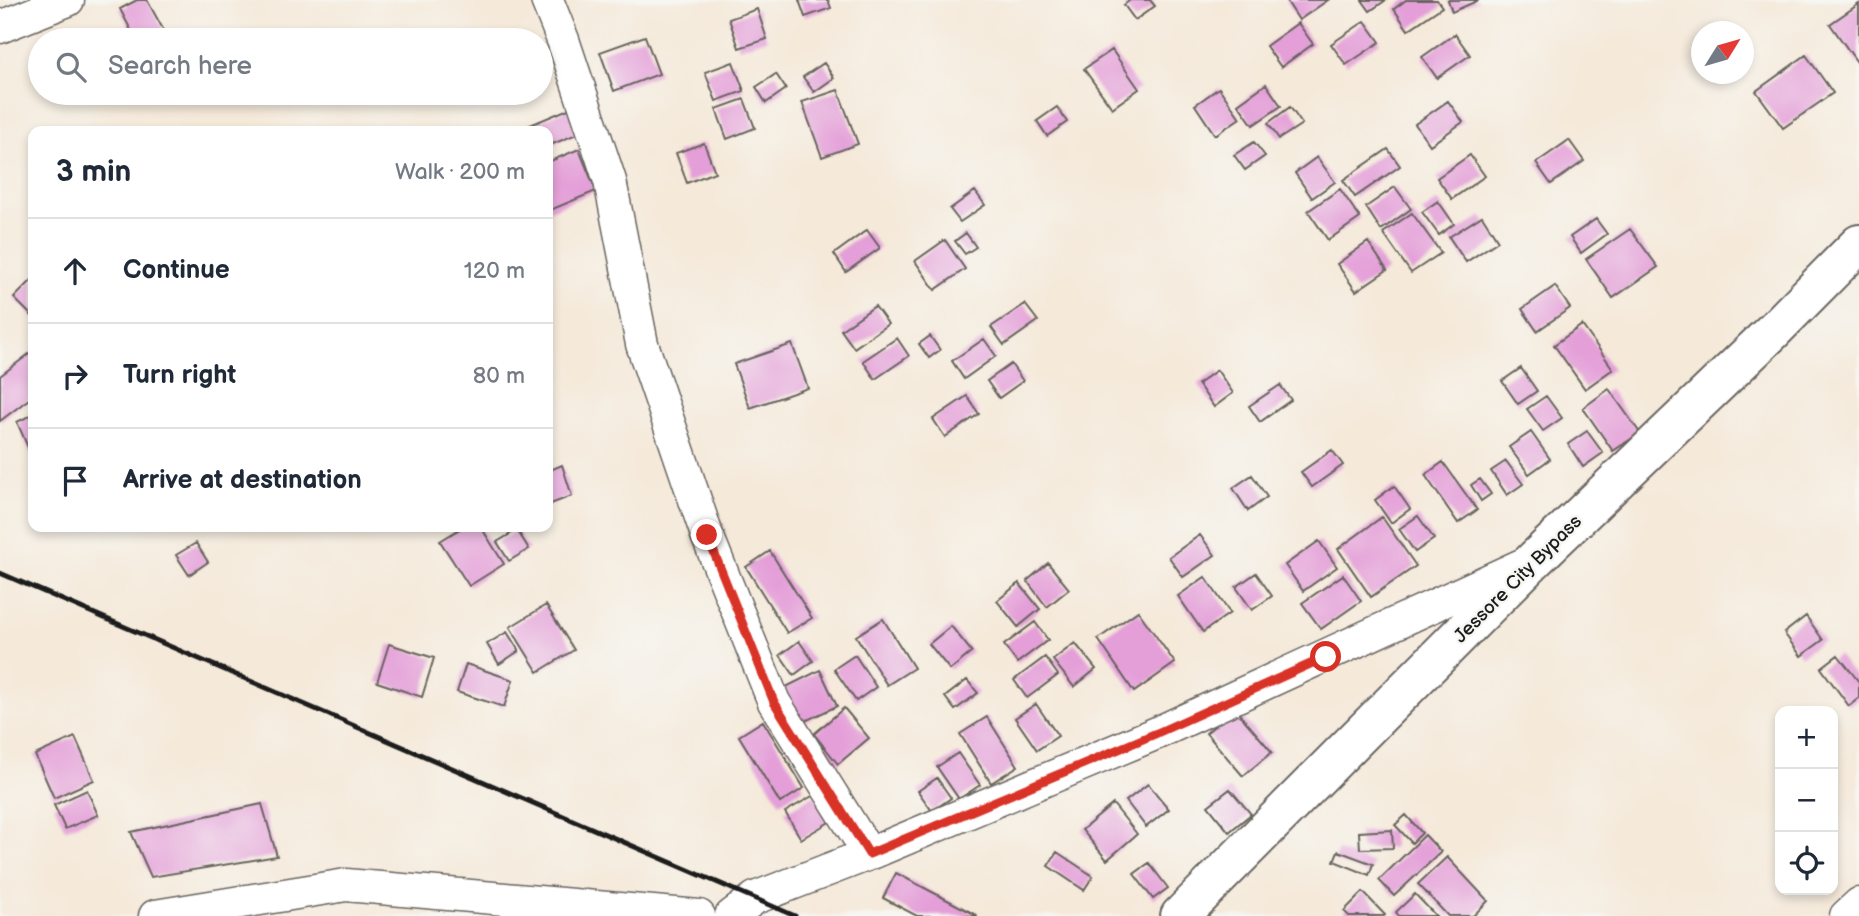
<!DOCTYPE html>
<meta charset="utf-8">
<style>
body{margin:0;font-family:"Balsamiq Sans",sans-serif;background:#f6f6f7;color:#1f2937}
.controls{position:absolute;right:21px;bottom:21px;display:grid;overflow:hidden;border-radius:14px;box-shadow:0 4px 10px #0003}
.controls button{width:63px;height:63px;display:grid;place-items:center;padding:0;border:0;border-bottom:2px solid #e0e1e3;background:#fff;color:#1f2937;font:35px sans-serif}
.compass{position:absolute;left:1691px;top:21px;width:63px;height:63px;border-radius:50%;background:#fff;box-shadow:0 4px 10px #0003;rotate:53deg}
.stop{position:absolute;width:21px;height:21px;margin:-16px;border:5px solid #d93025;border-radius:50%;background:#fff}
.stop.end{background:#d93025;border-color:#fff;box-shadow:0 2px 7px #0008}
.list{margin:0;padding:0;list-style:none}
h2{display:flex;justify-content:space-between;align-items:center;height:91px;margin:0;padding:0 28px;font-size:30px}
h2 small{font-size:23px;font-weight:400;color:#747a83}
.list li{display:grid;grid-template-columns:46px 1fr auto;gap:21px;align-items:center;box-sizing:border-box;height:105px;padding:0 28px;border-top:2px solid #e0e1e3}
.list b{display:block;font-size:26px;white-space:nowrap}
.list em{font-size:23px;font-style:normal;color:#747a83}
.icon{flex:none;width:38px;height:38px;fill:none;stroke:currentColor;stroke-width:2;stroke-linecap:round;stroke-linejoin:round}
.map{position:relative;flex:none;width:1859px;height:916px;overflow:hidden}
.search{position:absolute;background:#fff;box-shadow:0 4px 10px #0003;left:28px;top:28px;width:525px;height:77px;display:flex;align-items:center;gap:18px;box-sizing:border-box;padding:0 24px;border-radius:38px;color:#747a83;font-size:26px}
.panel{position:absolute;background:#fff;box-shadow:0 4px 10px #0003;left:28px;top:126px;width:525px;height:406px;border-radius:14px}
.map>svg:first-child{display:block}
</style>
<div class="map">
<svg width="1859" height="916" viewBox="0 0 1859 916">
<rect width="100%" height="100%" fill="#f6f6f2"/>
<filter id="ink" filterUnits="userSpaceOnUse"><feTurbulence type="fractalNoise" baseFrequency=".0143" numOctaves="2"/><feDisplacementMap in="SourceGraphic" scale="14" xChannelSelector="R" yChannelSelector="G"/><feConvolveMatrix kernelMatrix="1 2 1 2 8 2 1 2 1" color-interpolation-filters="sRGB"/></filter>
<filter id="wash" filterUnits="userSpaceOnUse"><feTurbulence type="fractalNoise" baseFrequency=".00686" numOctaves="4" result="noise"/><feDisplacementMap in="SourceGraphic" scale="28" xChannelSelector="R" yChannelSelector="G"/><feGaussianBlur stdDeviation="1.57" result="paint"/><feColorMatrix in="noise" values="0 0 0 0 0 0 0 0 0 0 0 0 0 0 0 0 0 1.4 0 .05"/><feComposite in="paint" operator="in"/></filter>
<g filter="url(#wash)">
<rect width="100%" height="100%" fill="#f5e9d9"/>
<g id="blocks">
<path fill="#e49fd8" d="M 137,0 L 147,0 L 169,40 L 136,40 L 120,9 Z
M 799,0 L 828,0 L 831,8 L 805,17 Z
M 1130,0 L 1150,0 L 1155,6 L 1135,20 L 1124,5 Z
M 1286,0 L 1328,0 L 1299,20 Z
M 1362,0 L 1386,0 L 1370,11 Z
M 1406,0 L 1437,0 L 1442,7 L 1408,30 L 1394,9 Z
M 1448,0 L 1479,0 L 1452,12 Z
M 1859,4 L 1859,65 L 1830,24 Z
M 757,9 L 767,39 L 739,48 L 729,19 Z
M 1365,21 L 1380,42 L 1346,65 L 1331,44 Z
M 1298,23 L 1313,44 L 1281,67 L 1266,46 Z
M 1455,34 L 1470,55 L 1437,78 L 1422,57 Z
M 645,36 L 659,74 L 614,91 L 600,52 Z
M 1112,50 L 1139,89 L 1112,108 L 1084,69 Z
M 1806,55 L 1833,93 L 1783,128 L 1756,91 Z
M 733,62 L 744,91 L 716,101 L 705,72 Z
M 824,63 L 834,78 L 814,92 L 803,77 Z
M 776,74 L 786,89 L 766,103 L 756,87 Z
M 1266,84 L 1281,106 L 1253,125 L 1238,104 Z
M 1219,88 L 1240,118 L 1215,135 L 1195,105 Z
M 838,90 L 858,144 L 822,157 L 802,102 Z
M 744,99 L 755,128 L 727,139 L 716,109 Z
M 1448,101 L 1463,122 L 1430,145 L 1415,124 Z
M 573,107 L 584,131 L 548,146 L 548,131 L 516,131 Z
M 1057,107 L 1067,122 L 1047,136 L 1037,121 Z
M 1290,107 L 1302,124 L 1279,139 L 1268,123 Z
M 1569,140 L 1584,161 L 1551,184 L 1536,163 Z
M 1254,142 L 1265,156 L 1245,170 L 1234,155 Z
M 704,143 L 715,172 L 687,183 L 676,153 Z
M 579,149 L 596,191 L 548,211 L 548,162 Z
M 1388,149 L 1400,166 L 1355,197 L 1343,180 Z
M 1470,155 L 1485,176 L 1452,199 L 1437,178 Z
M 1317,157 L 1335,182 L 1312,198 L 1295,173 Z
M 1395,187 L 1411,209 L 1381,230 L 1366,207 Z
M 1340,189 L 1360,218 L 1328,240 L 1308,211 Z
M 975,191 L 985,205 L 960,222 L 950,209 Z
M 1438,201 L 1454,224 L 1439,235 L 1422,212 Z
M 1412,213 L 1441,253 L 1411,273 L 1383,233 Z
M 1482,216 L 1498,241 L 1466,262 L 1449,237 Z
M 1596,219 L 1607,234 L 1581,253 L 1570,237 Z
M 1630,229 L 1658,267 L 1613,298 L 1586,259 Z
M 867,230 L 880,248 L 846,272 L 834,254 Z
M 966,233 L 976,247 L 965,254 L 955,241 Z
M 945,240 L 965,269 L 935,290 L 915,261 Z
M 1368,242 L 1387,270 L 1356,291 L 1337,264 Z
M 33,279 L 33,317 L 14,298 Z
M 1555,286 L 1570,308 L 1537,331 L 1522,309 Z
M 1025,304 L 1038,321 L 1004,345 L 991,327 Z
M 875,306 L 888,324 L 854,348 L 841,330 Z
M 1582,325 L 1613,369 L 1585,389 L 1554,345 Z
M 930,336 L 940,350 L 929,358 L 919,344 Z
M 897,338 L 909,356 L 875,379 L 863,361 Z
M 984,339 L 996,356 L 964,379 L 952,361 Z
M 792,344 L 808,388 L 750,408 L 734,364 Z
M 33,351 L 33,396 L 0,421 L 0,376 Z
M 1011,364 L 1023,381 L 999,398 L 987,381 Z
M 1521,368 L 1537,391 L 1518,404 L 1502,381 Z
M 1217,370 L 1233,393 L 1214,407 L 1198,384 Z
M 1280,385 L 1291,400 L 1260,422 L 1249,406 Z
M 1609,389 L 1640,433 L 1613,451 L 1583,408 Z
M 967,396 L 979,414 L 945,437 L 933,419 Z
M 1546,396 L 1562,418 L 1543,431 L 1527,409 Z
M 33,414 L 33,459 L 17,422 Z
M 1587,431 L 1603,453 L 1583,467 L 1568,444 Z
M 1531,432 L 1550,459 L 1529,474 L 1509,447 Z
M 1332,450 L 1343,465 L 1312,487 L 1301,472 Z
M 1506,461 L 1523,484 L 1507,495 L 1491,471 Z
M 1443,462 L 1477,510 L 1458,523 L 1425,475 Z
M 562,465 L 572,496 L 548,505 L 548,471 Z
M 1252,475 L 1267,497 L 1248,511 L 1233,488 Z
M 1480,479 L 1491,494 L 1481,501 L 1471,485 Z
M 1394,486 L 1410,509 L 1391,523 L 1375,500 Z
M 1418,516 L 1434,539 L 1415,552 L 1399,529 Z
M 1382,517 L 1416,566 L 1371,597 L 1338,549 Z
M 463,527 L 481,527 L 504,564 L 469,586 L 440,541 Z
M 517,530 L 529,549 L 509,561 L 497,542 Z
M 1200,535 L 1215,555 L 1183,577 L 1169,557 Z
M 1319,541 L 1337,567 L 1303,591 L 1285,565 Z
M 196,543 L 208,562 L 189,575 L 176,555 Z
M 770,551 L 812,618 L 787,633 L 746,567 Z
M 1048,563 L 1069,589 L 1047,607 L 1027,581 Z
M 1256,573 L 1272,596 L 1252,610 L 1236,587 Z
M 1343,575 L 1361,601 L 1321,629 L 1302,603 Z
M 1205,577 L 1230,613 L 1203,632 L 1178,596 Z
M 1019,583 L 1040,609 L 1018,627 L 997,601 Z
M 546,605 L 574,650 L 538,672 L 510,627 Z
M 1138,611 L 1175,663 L 1134,692 L 1098,639 Z
M 1806,616 L 1823,640 L 1801,656 L 1784,633 Z
M 883,619 L 914,668 L 887,685 L 856,636 Z
M 1035,622 L 1048,640 L 1017,663 L 1004,645 Z
M 951,626 L 972,652 L 950,670 L 929,644 Z
M 507,632 L 519,651 L 499,664 L 487,644 Z
M 799,641 L 813,661 L 794,675 L 780,655 Z
M 1075,643 L 1096,669 L 1074,687 L 1053,660 Z
M 389,644 L 434,658 L 422,697 L 377,682 Z
M 855,655 L 876,687 L 856,701 L 834,669 Z
M 1838,655 L 1859,682 L 1859,698 L 1849,706 L 1821,668 Z
M 1045,657 L 1058,675 L 1027,698 L 1014,680 Z
M 466,664 L 513,680 L 504,707 L 457,692 Z
M 820,670 L 837,706 L 801,723 L 784,688 Z
M 967,680 L 978,693 L 955,710 L 945,697 Z
M 1036,704 L 1058,736 L 1037,750 L 1015,718 Z
M 844,708 L 869,738 L 838,764 L 814,734 Z
M 1235,709 L 1272,752 L 1243,776 L 1206,733 Z
M 987,717 L 1018,766 L 991,783 L 960,734 Z
M 763,721 L 804,788 L 780,803 L 739,736 Z
M 75,737 L 94,780 L 54,798 L 35,755 Z
M 958,753 L 980,785 L 959,799 L 937,767 Z
M 937,778 L 951,798 L 932,811 L 918,791 Z
M 1148,784 L 1169,809 L 1146,827 L 1126,801 Z
M 1230,789 L 1251,814 L 1229,832 L 1208,806 Z
M 87,790 L 98,815 L 65,829 L 54,805 Z
M 814,795 L 831,821 L 801,839 L 785,812 Z
M 262,804 L 277,856 L 151,877 L 131,832 Z
M 1113,804 L 1137,834 L 1107,860 L 1082,830 Z
M 1406,815 L 1422,833 L 1412,843 L 1395,825 Z
M 1392,830 L 1393,848 L 1360,849 L 1359,832 Z
M 1425,835 L 1441,852 L 1394,896 L 1379,880 Z
M 1338,851 L 1373,864 L 1369,875 L 1334,861 Z
M 1057,852 L 1093,876 L 1084,890 L 1048,866 Z
M 1447,857 L 1488,901 L 1473,916 L 1448,916 L 1418,884 Z
M 1149,863 L 1168,888 L 1153,899 L 1134,874 Z
M 896,873 L 978,916 L 917,916 L 883,898 Z
M 1363,892 L 1385,915 L 1384,916 L 1349,916 L 1344,911 Z
M 1415,894 L 1436,916 L 1399,916 L 1396,912 Z"/>
</g>
</g>
<g filter="url(#ink)">
<use href="#blocks" fill-opacity="0" stroke="#68645e" stroke-width="2"/>
<g fill="none" stroke-linecap="round" stroke-linejoin="round">
<defs>
<path id="street" d="M 547,0 L 563,40 L 610,181 L 642,344 L 707,535 L 774,702 L 869,854
M 0,27 L 68,0
M 155,916 L 346,885 L 699,916
M 731,916 L 755,898 L 869,854 L 1157,733 L 1522,565
M 1846,916 L 1859,904"/>
<path id="highway" d="M 1180,916 L 1535,559 L 1774,330 L 1859,244"/>
</defs>
<use href="#street" stroke="#68645e" stroke-width="35"/>
<use href="#highway" stroke="#68645e" stroke-width="42"/>
<use href="#street" stroke="#fff" stroke-width="32"/>
<use href="#highway" stroke="#fff" stroke-width="38"/>
<path stroke="#1c1c1c" stroke-width="5" d="M 0,573 L 795,916"/>
</g>
</g>
<g fill="none" stroke-linecap="round" stroke-linejoin="round" filter="url(#ink)">
<path stroke="#d93025" stroke-width="9" d="M 707,535 L 774,702 L 869,854 L 1157,733 L 1326,657"/>
</g>
<g text-anchor="middle" stroke-width="5" stroke-linejoin="round" paint-order="stroke">
<g font-size="19" fill="#1c1c1c" stroke="#f6f6f2">
<text transform="translate(1517 578) rotate(-45)" y="7">Jessore City Bypass</text>
</g>
</g>
</svg>
<div class="controls">
<button>+</button>
<button>−</button>
<button><svg class="icon" aria-label="locate" viewBox="0 0 24 24"><circle cx="12" cy="12" r="6"/><path d="M12 2v4M12 18v4M2 12h4M18 12h4"/></svg></button>
</div>
<svg class="compass" viewBox="-18 -18 36 36"><path d="M0-13l5 13h-10z" fill="#e53935"/><path d="M0 13l5-13h-10z" fill="#747a83"/></svg>
<div class="stop" style="left:1326px;top:657px"></div>
<div class="stop end" style="left:707px;top:535px"></div>
<div class="search"><svg class="icon" aria-label="search" viewBox="0 0 24 24"><circle cx="10" cy="10" r="6"/><path d="M15 15l6 6"/></svg>Search here</div>
<section class="panel">
<h2>3 min<small>Walk · 200 m</small></h2>
<ul class="list">
<li><svg class="icon" aria-label="ahead" viewBox="0 0 24 24"><path d="M12 20V5M6 11l6-6 6 6"/></svg><div><b>Continue</b></div><em>120 m</em></li>
<li><svg class="icon" aria-label="right" viewBox="0 0 24 24"><path d="M7 20v-9h11M14 6l5 5-5 5"/></svg><div><b>Turn right</b></div><em>80 m</em></li>
<li><svg class="icon" aria-label="arrive" viewBox="0 0 24 24"><path d="M6 21V4h12l-3 4 3 4H6"/></svg><div><b>Arrive at destination</b></div></li>
</ul>
</section>
</div>
